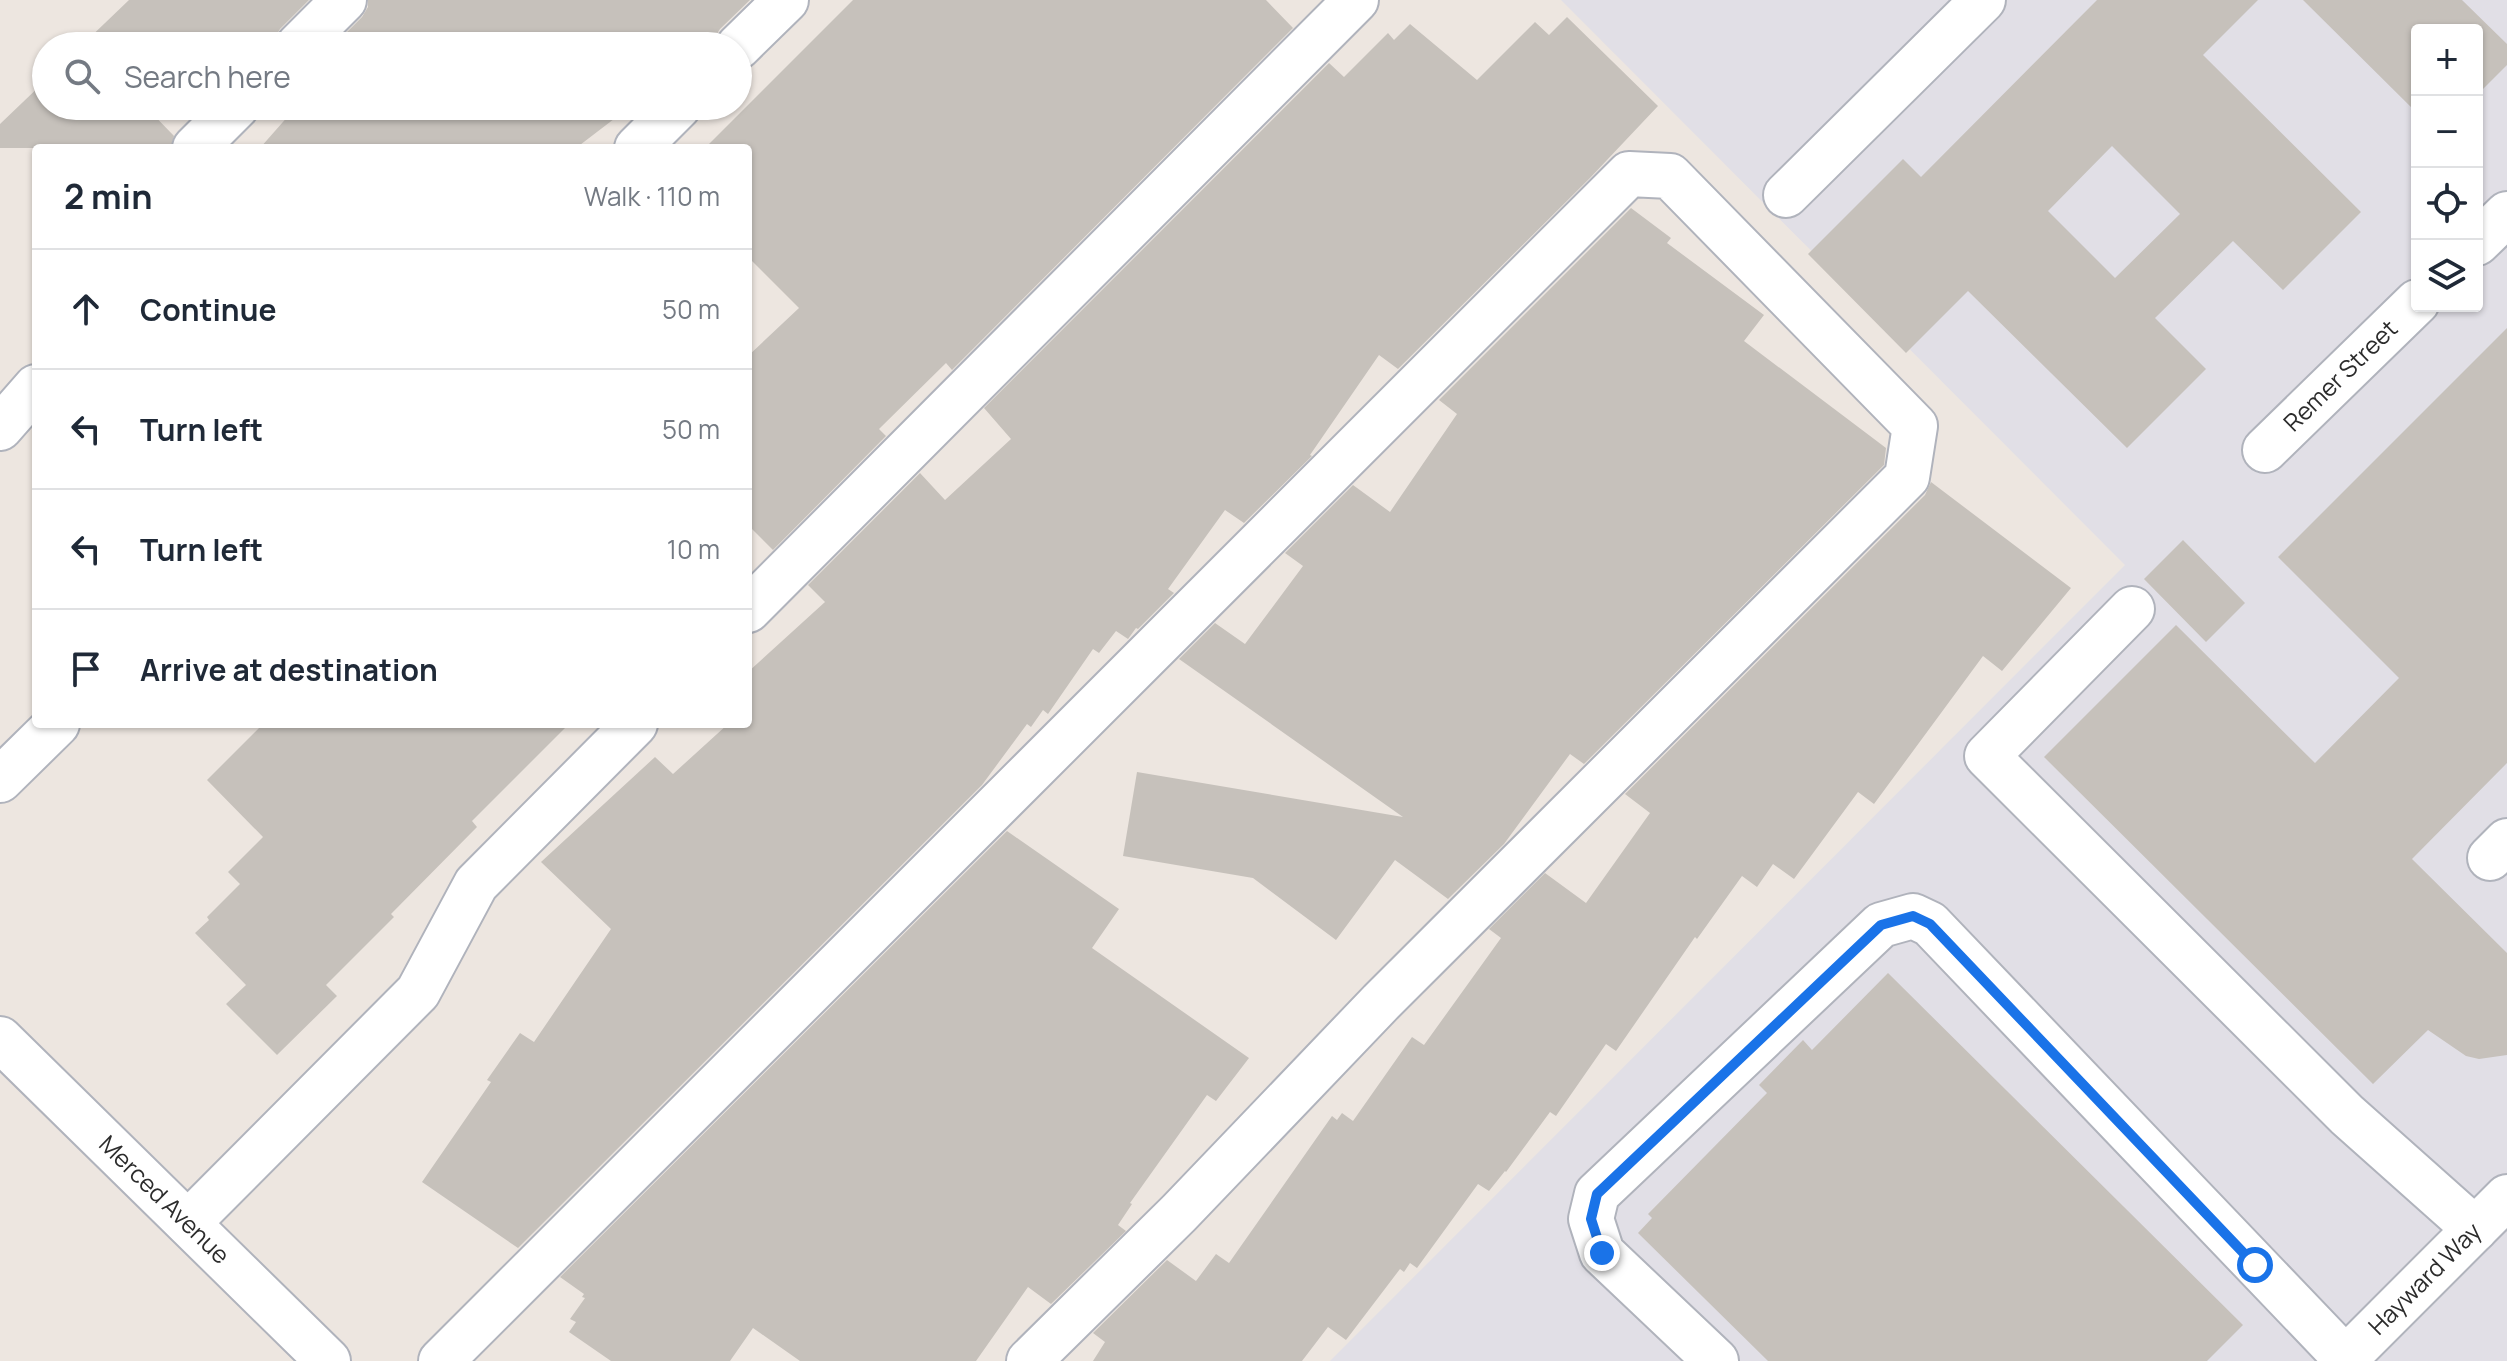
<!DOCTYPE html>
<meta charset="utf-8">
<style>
body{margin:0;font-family:Manrope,sans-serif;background:#f6f6f7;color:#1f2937}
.controls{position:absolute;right:24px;top:24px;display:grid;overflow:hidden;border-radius:8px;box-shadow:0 2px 6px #0004}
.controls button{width:72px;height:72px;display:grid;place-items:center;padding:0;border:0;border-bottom:2px solid #e0e1e3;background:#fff;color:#1f2937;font:40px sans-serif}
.stop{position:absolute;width:24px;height:24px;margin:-18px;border:6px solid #1a73e8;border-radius:50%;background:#fff}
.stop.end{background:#1a73e8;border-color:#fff;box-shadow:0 2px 8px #0008}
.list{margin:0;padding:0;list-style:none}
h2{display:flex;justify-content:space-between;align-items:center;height:104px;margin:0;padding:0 32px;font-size:34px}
h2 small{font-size:26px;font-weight:400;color:#747a83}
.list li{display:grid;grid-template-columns:52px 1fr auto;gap:24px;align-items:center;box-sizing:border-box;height:120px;padding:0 32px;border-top:2px solid #e0e1e3}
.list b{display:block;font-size:30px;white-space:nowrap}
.list em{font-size:26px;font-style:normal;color:#747a83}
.icon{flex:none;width:44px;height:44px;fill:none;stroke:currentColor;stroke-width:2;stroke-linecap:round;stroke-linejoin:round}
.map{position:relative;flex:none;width:2507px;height:1361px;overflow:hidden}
.search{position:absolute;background:#fff;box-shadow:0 2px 6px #0004;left:32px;top:32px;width:720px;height:88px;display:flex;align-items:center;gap:20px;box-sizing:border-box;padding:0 28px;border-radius:44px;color:#747a83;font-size:30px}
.panel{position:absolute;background:#fff;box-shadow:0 2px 6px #0004;left:32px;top:144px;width:720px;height:584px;border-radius:8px}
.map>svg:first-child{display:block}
</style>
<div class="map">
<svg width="2507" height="1361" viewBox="0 0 2507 1361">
<rect width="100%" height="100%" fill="#ede6e0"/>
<path fill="#e1dfe6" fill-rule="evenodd" d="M 1561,0 L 2507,0 L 2507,1361 L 1330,1361 L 2125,565 ZM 2417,30 L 2477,30 L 2477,306 L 2417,306 Z"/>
<path fill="#c6c1bb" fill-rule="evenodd" d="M 129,0 L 309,0 L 280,29 L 274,39 L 274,46 L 81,46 Z
M 368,0 L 750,0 L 720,29 L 709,46 L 333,46 L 362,17 L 368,7 Z
M 853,0 L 1266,0 L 1293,28 L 952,370 L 946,363 L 879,429 L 886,436 L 773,550 L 748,525 L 748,356 L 799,308 L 748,257 L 748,148 L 705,148 Z
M 2097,0 L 2258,0 L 2203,55 L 2361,212 L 2283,290 L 2233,241 L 2155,318 L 2206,369 L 2127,448 L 1968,291 L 1906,353 L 1808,254 L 1903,159 L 1921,177 ZM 2112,146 L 2180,214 L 2115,278 L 2048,211 Z
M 2303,0 L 2462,0 L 2507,44 L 2507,65 L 2477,95 L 2477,30 L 2417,30 L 2417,113 Z
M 1567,17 L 1658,106 L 1590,178 L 1398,369 L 1379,355 L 1310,455 L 1312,456 L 1244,523 L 1225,510 L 1168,589 L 1174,593 L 1138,629 L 1136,628 L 1128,639 L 1116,631 L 1099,653 L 1093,649 L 1048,714 L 1043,710 L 1031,727 L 1027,724 L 982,785 L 518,1248 L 422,1182 L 491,1082 L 487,1080 L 520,1033 L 534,1042 L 611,929 L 541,862 L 655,757 L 673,774 L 728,724 L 748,724 L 748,672 L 825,602 L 808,585 L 920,473 L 945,500 L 1011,439 L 984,408 L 1329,63 L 1344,77 L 1388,33 L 1394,40 L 1410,24 L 1477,80 L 1535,22 L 1549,35 Z
M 46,80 L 46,106 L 145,106 L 174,136 L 171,148 L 0,148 L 0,124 Z
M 297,106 L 631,106 L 576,148 L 260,148 Z
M 1631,208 L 1671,238 L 1667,243 L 1764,315 L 1744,341 L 1886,448 L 1884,465 L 1584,764 L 1570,754 L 1504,844 L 1448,899 L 1395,860 L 1336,940 L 1253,878 L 1123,856 L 1137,772 L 1403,817 L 1179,659 L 1215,623 L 1245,644 L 1303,566 L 1285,553 L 1353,485 L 1390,512 L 1457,414 L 1439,400 Z
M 2507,328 L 2507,763 L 2412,859 L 2507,953 L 2507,1055 L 2479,1059 L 2466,1056 L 2428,1030 L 2373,1084 L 2044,757 L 2176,625 L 2315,763 L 2399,678 L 2278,557 Z
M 1931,482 L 2071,588 L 2002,671 L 1983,656 L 1874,804 L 1858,792 L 1794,879 L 1773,864 L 1757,887 L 1742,876 L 1697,939 L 1695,937 L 1616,1051 L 1606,1044 L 1556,1116 L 1550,1112 L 1506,1172 L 1505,1171 L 1489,1191 L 1478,1184 L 1417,1268 L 1410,1263 L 1404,1272 L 1400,1269 L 1346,1340 L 1328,1327 L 1302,1361 L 1093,1361 L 1105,1342 L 1093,1333 L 1167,1260 L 1196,1281 L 1216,1254 L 1229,1263 L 1332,1116 L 1337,1120 L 1342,1113 L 1353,1121 L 1412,1037 L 1424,1045 L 1501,938 L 1489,929 L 1545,873 L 1586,903 L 1650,813 L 1625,794 L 1925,495 Z
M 2183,540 L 2245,603 L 2206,642 L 2144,579 Z
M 263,724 L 569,724 L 472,821 L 477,827 L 391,914 L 394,917 L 326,985 L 337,996 L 277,1055 L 226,1004 L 246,985 L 195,933 L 209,920 L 207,917 L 240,884 L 228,872 L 263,837 L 207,780 Z
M 1007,831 L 1119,909 L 1092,948 L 1249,1058 L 1216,1101 L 1207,1095 L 1130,1203 L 1132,1204 L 1118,1225 L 1126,1231 L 1051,1304 L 1028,1287 L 976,1361 L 800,1361 L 753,1328 L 730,1361 L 611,1361 L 569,1332 L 576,1322 L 570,1319 L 585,1298 L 582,1297 L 584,1294 L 560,1277 Z
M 1888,973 L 2243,1325 L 2207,1361 L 1768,1361 L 1638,1233 L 1652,1218 L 1648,1214 L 1767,1093 L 1759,1085 L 1803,1040 L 1812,1050 Z"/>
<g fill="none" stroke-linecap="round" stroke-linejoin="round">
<defs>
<g id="minor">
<path d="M 298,46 L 344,0"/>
<path d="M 738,47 L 786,0"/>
<path d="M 195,148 L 237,106"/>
<path d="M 637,148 L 679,106"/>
<path d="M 1786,195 L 1983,0"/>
<path d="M 2477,243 L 2507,214"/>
<path d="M 0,428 L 36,387"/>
<path id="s1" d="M 2265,450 L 2417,302"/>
<path d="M 2132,609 L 1987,756 L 2347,1115 L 2475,1229"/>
<path d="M 748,610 L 1356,0"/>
<path d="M 0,780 L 57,724"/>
<path d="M 2490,858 L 2507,841"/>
<path id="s2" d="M 0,1039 L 328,1361"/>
<path d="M 188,1223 L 418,992 L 476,884 L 635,724"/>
<path d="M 441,1361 L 1629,174 L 1670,176 L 1915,426 L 1907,477 L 1381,1002 L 1179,1213 L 1029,1361"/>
<path d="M 1716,1361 L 1602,1253 L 1591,1219 L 1597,1194 L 1881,925 L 1913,916 L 1930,924 L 2346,1359"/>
<path id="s3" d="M 2343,1361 L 2507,1197"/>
</g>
</defs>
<use href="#minor" stroke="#b0b3bc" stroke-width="48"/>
<use href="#minor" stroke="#fff" stroke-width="44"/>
</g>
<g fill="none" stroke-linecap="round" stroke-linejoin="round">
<path stroke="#1a73e8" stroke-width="10" d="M 1602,1253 L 1591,1219 L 1597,1194 L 1881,925 L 1913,916 L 1930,924 L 2255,1265"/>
</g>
<g text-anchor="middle" stroke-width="7" stroke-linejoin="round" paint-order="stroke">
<g font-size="24" fill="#2c2c2c" stroke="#fff">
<text dy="8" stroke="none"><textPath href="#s1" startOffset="106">Remer Street</textPath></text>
<text dy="8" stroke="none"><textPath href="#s2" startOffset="230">Merced Avenue</textPath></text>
<text dy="8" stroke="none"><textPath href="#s3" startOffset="116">Hayward Way</textPath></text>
</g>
</g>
</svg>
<div class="controls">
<button>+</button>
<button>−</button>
<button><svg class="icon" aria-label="locate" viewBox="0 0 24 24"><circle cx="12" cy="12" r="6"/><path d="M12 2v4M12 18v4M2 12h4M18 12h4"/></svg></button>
<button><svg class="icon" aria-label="layers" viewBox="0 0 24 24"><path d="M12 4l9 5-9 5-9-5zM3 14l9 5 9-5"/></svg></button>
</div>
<div class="stop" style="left:2255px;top:1265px"></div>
<div class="stop end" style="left:1602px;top:1253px"></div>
<div class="search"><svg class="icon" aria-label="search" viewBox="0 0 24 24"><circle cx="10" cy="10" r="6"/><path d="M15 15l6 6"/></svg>Search here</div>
<section class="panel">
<h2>2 min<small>Walk · 110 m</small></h2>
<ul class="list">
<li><svg class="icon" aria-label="ahead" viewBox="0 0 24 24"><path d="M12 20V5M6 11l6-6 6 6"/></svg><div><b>Continue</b></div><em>50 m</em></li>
<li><svg class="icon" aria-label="left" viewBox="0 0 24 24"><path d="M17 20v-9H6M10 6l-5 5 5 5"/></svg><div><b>Turn left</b></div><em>50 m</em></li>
<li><svg class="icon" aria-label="left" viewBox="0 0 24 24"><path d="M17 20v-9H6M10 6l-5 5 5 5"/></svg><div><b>Turn left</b></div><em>10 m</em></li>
<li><svg class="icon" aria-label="arrive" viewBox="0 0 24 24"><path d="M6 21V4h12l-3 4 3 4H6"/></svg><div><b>Arrive at destination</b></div></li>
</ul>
</section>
</div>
